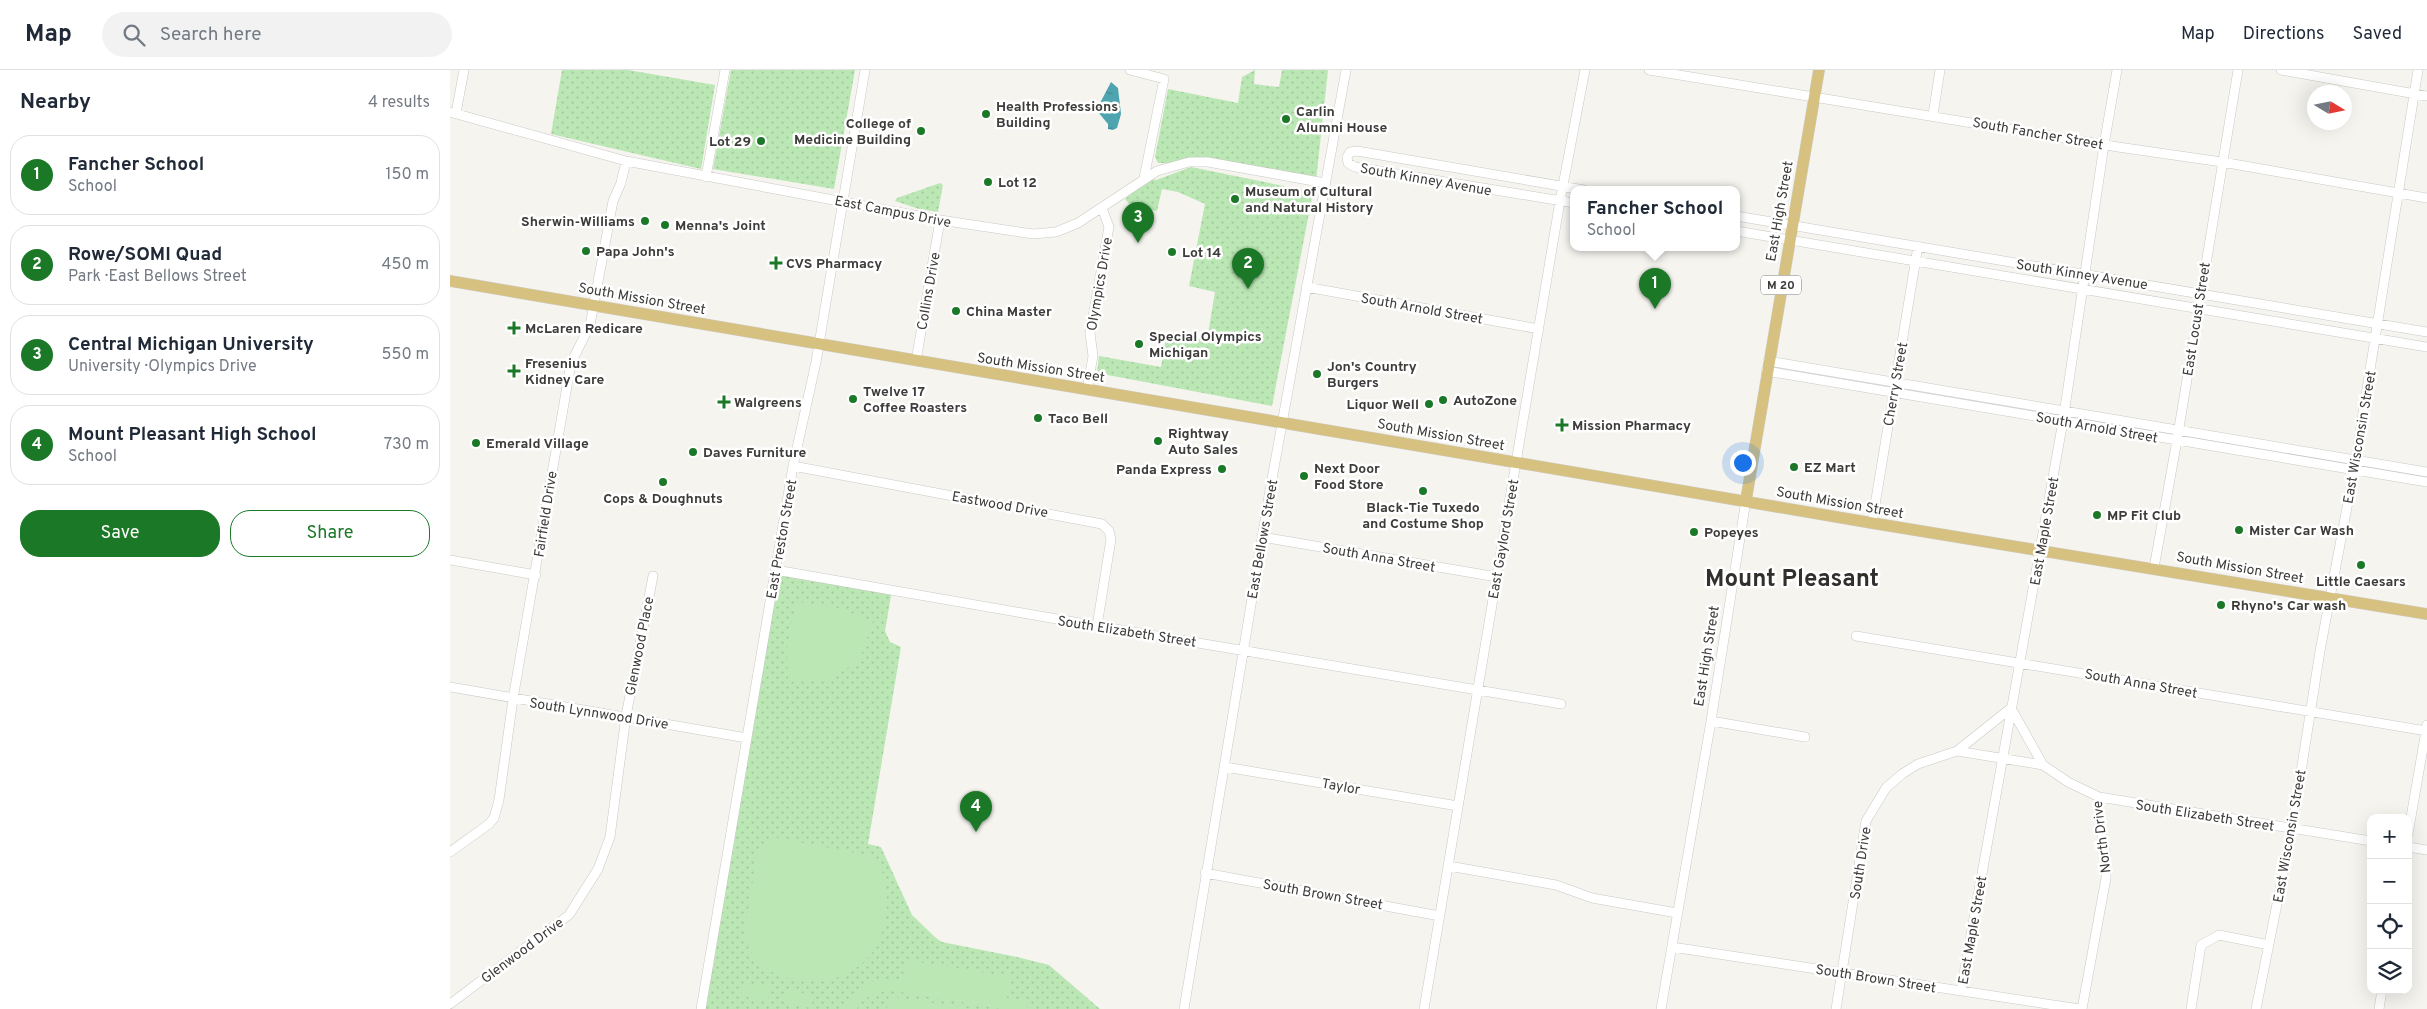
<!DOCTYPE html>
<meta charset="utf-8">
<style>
body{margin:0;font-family:Overpass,sans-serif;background:#f2f2f3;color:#1f2937}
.controls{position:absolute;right:15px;bottom:15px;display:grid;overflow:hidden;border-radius:10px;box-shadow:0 5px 20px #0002}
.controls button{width:45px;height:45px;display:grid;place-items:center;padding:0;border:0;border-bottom:1px solid #e0e1e3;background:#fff;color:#1f2937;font:25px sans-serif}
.compass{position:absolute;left:1857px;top:15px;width:45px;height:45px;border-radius:50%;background:#fff;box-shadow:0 5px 20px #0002;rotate:100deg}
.you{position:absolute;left:1292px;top:392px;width:18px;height:18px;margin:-12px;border:4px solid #fff;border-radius:50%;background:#1a73e8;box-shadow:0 0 0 8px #1a73e833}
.badge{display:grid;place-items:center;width:32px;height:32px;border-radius:50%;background:#1b7827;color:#fff;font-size:16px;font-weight:700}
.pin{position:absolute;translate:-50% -41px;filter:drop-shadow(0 1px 2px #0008)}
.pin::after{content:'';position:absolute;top:26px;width:18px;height:15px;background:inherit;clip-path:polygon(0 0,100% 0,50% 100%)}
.popup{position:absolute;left:1120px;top:116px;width:170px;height:65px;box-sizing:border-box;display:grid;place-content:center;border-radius:10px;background:#fff;filter:drop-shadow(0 1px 4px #0005);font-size:16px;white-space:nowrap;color:#747a83}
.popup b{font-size:19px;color:#1f2937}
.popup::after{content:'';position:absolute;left:50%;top:100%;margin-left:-10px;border:10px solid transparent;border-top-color:#fff}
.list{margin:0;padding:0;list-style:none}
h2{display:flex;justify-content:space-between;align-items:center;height:65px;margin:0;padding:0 20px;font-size:21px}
h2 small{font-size:16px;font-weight:400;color:#747a83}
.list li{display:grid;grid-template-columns:32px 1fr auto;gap:15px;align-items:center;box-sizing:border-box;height:80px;margin:0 10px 10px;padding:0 10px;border:1px solid #e0e1e3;border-radius:20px}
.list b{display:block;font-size:19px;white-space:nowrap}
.list p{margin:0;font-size:16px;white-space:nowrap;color:#747a83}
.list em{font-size:16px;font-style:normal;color:#747a83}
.actions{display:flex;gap:10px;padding:15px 20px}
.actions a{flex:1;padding:11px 0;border:1px solid #1b7827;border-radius:20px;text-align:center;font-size:18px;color:#1b7827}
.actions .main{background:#1b7827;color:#fff}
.icon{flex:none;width:28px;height:28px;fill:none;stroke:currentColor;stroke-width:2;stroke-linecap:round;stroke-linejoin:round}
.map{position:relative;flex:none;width:1977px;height:939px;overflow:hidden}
header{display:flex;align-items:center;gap:30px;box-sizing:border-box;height:70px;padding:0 25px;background:#fff;border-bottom:1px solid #e0e1e3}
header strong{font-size:24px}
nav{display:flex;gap:28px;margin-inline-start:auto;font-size:18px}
.search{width:350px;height:45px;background:#f2f2f3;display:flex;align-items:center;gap:12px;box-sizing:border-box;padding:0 18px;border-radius:28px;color:#747a83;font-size:19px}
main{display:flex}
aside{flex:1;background:#fff}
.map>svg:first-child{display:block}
</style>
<header>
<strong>Map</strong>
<div class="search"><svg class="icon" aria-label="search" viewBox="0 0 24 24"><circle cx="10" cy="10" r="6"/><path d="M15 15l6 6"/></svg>Search here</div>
<nav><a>Map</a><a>Directions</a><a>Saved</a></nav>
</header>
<main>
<aside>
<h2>Nearby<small>4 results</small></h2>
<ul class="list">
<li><span class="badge">1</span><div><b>Fancher School</b><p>School</p></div><em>150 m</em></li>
<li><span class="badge">2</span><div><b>Rowe/SOMI Quad</b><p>Park · East Bellows Street</p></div><em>450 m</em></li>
<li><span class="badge">3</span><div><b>Central Michigan University</b><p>University · Olympics Drive</p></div><em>550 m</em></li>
<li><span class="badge">4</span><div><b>Mount Pleasant High School</b><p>School</p></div><em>730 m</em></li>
</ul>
<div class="actions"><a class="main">Save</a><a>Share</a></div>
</aside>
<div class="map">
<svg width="1977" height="939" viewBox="0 0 1977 939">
<defs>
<pattern id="grass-dots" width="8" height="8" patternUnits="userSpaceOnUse" patternTransform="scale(1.25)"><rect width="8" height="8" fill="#bbe7b5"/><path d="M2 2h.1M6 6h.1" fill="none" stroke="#a2c79c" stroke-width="1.8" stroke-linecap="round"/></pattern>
<pattern id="water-ripples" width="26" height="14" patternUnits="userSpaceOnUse" patternTransform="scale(1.25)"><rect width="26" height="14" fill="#4fa5af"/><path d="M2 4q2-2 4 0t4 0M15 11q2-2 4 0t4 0" fill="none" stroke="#43888f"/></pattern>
</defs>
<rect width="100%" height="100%" fill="#f5f4ef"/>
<path fill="url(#grass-dots)" d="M 112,0 L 178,0 L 265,15 L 251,99 L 101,64 Z
M 281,0 L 405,0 L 384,119 L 263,99 Z
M 805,0 L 804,14 L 829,17 L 832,0 L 878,0 L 866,111 L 767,94 L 708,93 L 705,87 L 718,19 L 788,33 L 792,7 Z
M 741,97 L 863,122 L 822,336 L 647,303 L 649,286 L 711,297 L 717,262 L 757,270 L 765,222 L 739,216 L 755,134 L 728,122 L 712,119 L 707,141 L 681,136 L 675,129 L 700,109 L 706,110 Z
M 490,113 L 493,115 L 488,142 L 469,139 L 445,131 L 447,128 Z
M 326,500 L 442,520 L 435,561 L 440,572 L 451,577 L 418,774 L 431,777 L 462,845 L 486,868 L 492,872 L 567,887 L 599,895 L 650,939 L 251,939 Z"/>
<path fill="#bbe7b5" d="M 351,532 L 392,539 L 423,552 L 410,589 L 379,611 L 341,612 L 338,609 L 337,578 L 345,536 Z
M 323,767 L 415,785 C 446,796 439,854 426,877 C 407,909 364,919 331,906 C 312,898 300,886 294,866 L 308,778 Z
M 456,890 L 561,907 L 557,928 L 576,931 L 575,935 L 582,939 L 551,939 L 444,921 C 428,921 416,924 407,939 L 394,939 C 405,912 426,908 452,910 Z
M 294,913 L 320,917 L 318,930 L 291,926 Z
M 337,920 L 364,925 L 361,938 L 334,933 Z
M 439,926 L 522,939 L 437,939 Z"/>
<path fill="url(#water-ripples)" d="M 661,12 L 668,18 L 671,44 L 667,58 L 663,60 L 658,59 L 658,54 L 648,42 L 649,35 Z"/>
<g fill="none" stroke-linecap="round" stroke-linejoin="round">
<defs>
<path id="minor" d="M 680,0 L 714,9 L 694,108
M 1199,0 L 1668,77 L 1772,92 L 1977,128
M 1831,0 L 1977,26
M 0,42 L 176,91 L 490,150 L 583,164 L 606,162 L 628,153 L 707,101 L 739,92 L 758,92 L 875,113
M 6,43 L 14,0
M 1483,45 L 1490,0
M 256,107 L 275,0
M 1124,133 L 905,97 L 898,93 L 897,87 L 900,82 L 907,81 L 1134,120
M 1286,146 L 1977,262
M 1286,161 L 1977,277
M 856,217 L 1089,259
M 466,291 L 490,150
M 1318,291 L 1977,402
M 1316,301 L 1977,412
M 637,320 L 643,286 L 640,263 L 659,157 L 652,138
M 343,396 L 652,454 L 659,461 L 661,469 L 647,556
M 1422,453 L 1468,176
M 812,467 L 1047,507
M 0,490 L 86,505
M 1704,498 L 1727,370 L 1788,0
M 326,500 L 647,556 L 1111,634
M 1406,566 L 1977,661
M 0,617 L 297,668
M 1261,651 L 1355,667
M 1507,681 L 1561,638 L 1593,695
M 775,697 L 1008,736
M 1649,727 L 1921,771
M 1958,764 L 1977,655
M 1958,777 L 1977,780
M 0,782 L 39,754 L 44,748 L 49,730 L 63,629 L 121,293 L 140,255 L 163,131 L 171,113 L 176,91
M 999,796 L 1106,815 L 1142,828 L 1227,843
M 755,803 L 990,846
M 1222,877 L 1630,939
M 1511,921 L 1613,351 L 1654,75 L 1667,0
M 0,934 L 119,845 L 148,799 L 160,767 L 176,646 L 203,506
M 251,939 L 343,396 L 366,292 L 415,0
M 734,939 L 820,420 L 896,0
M 974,939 L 1110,131 L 1135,0
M 1211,939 L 1261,651 L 1296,430
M 1386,939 L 1416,751 L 1436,718 L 1452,704 L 1468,694 L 1507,681 L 1593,695 L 1618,712 L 1649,727 L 1649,748 L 1656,785 L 1656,808 L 1632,939
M 1741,939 L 1751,875 L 1769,865 L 1819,875
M 1806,939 L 1842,759 L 1870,581 L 1904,400 L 1968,0
M 1929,939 L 1932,920"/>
<path id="major" d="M 0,211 L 1422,453 L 1977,544
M 1296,430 L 1369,0"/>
</defs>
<use href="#minor" stroke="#cac8c4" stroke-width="10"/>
<use href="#major" stroke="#d0d0d0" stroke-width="12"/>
<use href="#minor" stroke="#fff" stroke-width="9"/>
<use href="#major" stroke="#d6c181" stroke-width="11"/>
</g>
<g fill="#1b7827" stroke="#fff" stroke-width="2">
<circle cx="536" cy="44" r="5"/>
<circle cx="836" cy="49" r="5"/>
<circle cx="471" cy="61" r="5"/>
<circle cx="311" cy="71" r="5"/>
<circle cx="538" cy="112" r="5"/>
<circle cx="785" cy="129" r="5"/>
<circle cx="195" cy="151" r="5"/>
<circle cx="215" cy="155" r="5"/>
<circle cx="136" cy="181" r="5"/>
<circle cx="722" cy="182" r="5"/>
<path d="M323.5 185.5h5v5h5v5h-5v5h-5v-5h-5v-5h5z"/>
<circle cx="506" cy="241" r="5"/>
<path d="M61.5 250.5h5v5h5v5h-5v5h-5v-5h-5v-5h5z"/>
<circle cx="689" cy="274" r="5"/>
<path d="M61.5 293.5h5v5h5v5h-5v5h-5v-5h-5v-5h5z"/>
<circle cx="867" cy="304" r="5"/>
<circle cx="403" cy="329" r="5"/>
<circle cx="993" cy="330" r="5"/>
<path d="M271.5 324.5h5v5h5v5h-5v5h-5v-5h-5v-5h5z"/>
<circle cx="979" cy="334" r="5"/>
<circle cx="588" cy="348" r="5"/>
<path d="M1109.5 347.5h5v5h5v5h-5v5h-5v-5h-5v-5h5z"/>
<circle cx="708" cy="371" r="5"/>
<circle cx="26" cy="373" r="5"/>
<circle cx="243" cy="382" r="5"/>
<circle cx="1344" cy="397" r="5"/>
<circle cx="772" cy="399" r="5"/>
<circle cx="854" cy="406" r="5"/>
<circle cx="213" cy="412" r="5"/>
<circle cx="973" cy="421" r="5"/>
<circle cx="1647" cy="445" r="5"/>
<circle cx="1789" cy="460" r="5"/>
<circle cx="1244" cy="462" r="5"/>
<circle cx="1911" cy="495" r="5"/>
<circle cx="1771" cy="535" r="5"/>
</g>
<g text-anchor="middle" stroke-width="5" stroke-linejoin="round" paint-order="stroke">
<rect fill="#fff" stroke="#777675" stroke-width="1" x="1311" y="205.5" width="40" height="19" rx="4"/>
<g font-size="12" font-weight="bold" fill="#3d3c3a">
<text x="1331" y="219">M 20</text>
</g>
<g font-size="14" font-weight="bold" fill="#3d3c3a" stroke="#fff" text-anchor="start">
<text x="546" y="41">Health Professions<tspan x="546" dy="16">Building</tspan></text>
<text x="846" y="46">Carlin<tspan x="846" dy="16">Alumni House</tspan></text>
<text x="461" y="58" text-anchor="end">College of<tspan x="461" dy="16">Medicine Building</tspan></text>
<text x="301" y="76" text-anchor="end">Lot 29</text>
<text x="548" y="117">Lot 12</text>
<text x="795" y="126">Museum of Cultural<tspan x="795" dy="16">and Natural History</tspan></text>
<text x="185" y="156" text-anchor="end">Sherwin-Williams</text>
<text x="225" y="160">Menna's Joint</text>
<text x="146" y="186">Papa John's</text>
<text x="732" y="187">Lot 14</text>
<text x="336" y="198">CVS Pharmacy</text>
<text x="516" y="246">China Master</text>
<text x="75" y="263">McLaren Redicare</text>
<text x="699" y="271">Special Olympics<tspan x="699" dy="16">Michigan</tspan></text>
<text x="75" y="298">Fresenius<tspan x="75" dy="16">Kidney Care</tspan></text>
<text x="877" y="301">Jon's Country<tspan x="877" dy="16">Burgers</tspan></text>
<text x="413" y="326">Twelve 17<tspan x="413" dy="16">Coffee Roasters</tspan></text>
<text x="1003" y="335">AutoZone</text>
<text x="284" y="337">Walgreens</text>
<text x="969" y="339" text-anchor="end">Liquor Well</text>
<text x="598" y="353">Taco Bell</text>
<text x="1122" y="360">Mission Pharmacy</text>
<text x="718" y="368">Rightway<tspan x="718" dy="16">Auto Sales</tspan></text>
<text x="36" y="378">Emerald Village</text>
<text x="253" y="387">Daves Furniture</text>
<text x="1354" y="402">EZ Mart</text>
<text x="864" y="403">Next Door<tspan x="864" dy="16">Food Store</tspan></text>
<text x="762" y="404" text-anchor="end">Panda Express</text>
<text x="213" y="433" text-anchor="middle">Cops &amp; Doughnuts</text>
<text x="973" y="442" text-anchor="middle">Black-Tie Tuxedo<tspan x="973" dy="16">and Costume Shop</tspan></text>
<text x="1657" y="450">MP Fit Club</text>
<text x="1799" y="465">Mister Car Wash</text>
<text x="1254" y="467">Popeyes</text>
<text x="1911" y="516" text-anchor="middle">Little Caesars</text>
<text x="1781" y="540">Rhyno's Car wash</text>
</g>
<g font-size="14" fill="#3d3c3a" stroke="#fff">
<text transform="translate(1588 63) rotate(10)" y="5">South Fancher Street</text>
<text transform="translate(976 109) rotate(10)" y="5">South Kinney Avenue</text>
<text transform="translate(443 141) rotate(11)" y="5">East Campus Drive</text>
<text transform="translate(1329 141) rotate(-80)" y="5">East High Street</text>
<text transform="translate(1632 204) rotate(9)" y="5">South Kinney Avenue</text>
<text transform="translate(649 214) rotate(-80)" y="5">Olympics Drive</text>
<text transform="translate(478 221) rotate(-80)" y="5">Collins Drive</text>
<text transform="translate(192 228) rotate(10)" y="5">South Mission Street</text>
<text transform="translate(972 238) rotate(10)" y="5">South Arnold Street</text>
<text transform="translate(1746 249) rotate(-81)" y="5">East Locust Street</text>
<text transform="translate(591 297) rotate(9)" y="5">South Mission Street</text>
<text transform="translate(1445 314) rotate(-80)" y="5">Cherry Street</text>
<text transform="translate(1647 357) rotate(10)" y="5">South Arnold Street</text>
<text transform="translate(991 364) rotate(10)" y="5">South Mission Street</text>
<text transform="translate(1909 367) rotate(-80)" y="5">East Wisconsin Street</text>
<text transform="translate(1390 432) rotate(10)" y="5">South Mission Street</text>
<text transform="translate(550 434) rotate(10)" y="5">Eastwood Drive</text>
<text transform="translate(95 444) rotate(-81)" y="5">Fairfield Drive</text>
<text transform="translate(1594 461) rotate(-80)" y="5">East Maple Street</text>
<text transform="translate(331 469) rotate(-80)" y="5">East Preston Street</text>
<text transform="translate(812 469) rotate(-80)" y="5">East Bellows Street</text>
<text transform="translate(1053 469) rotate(-80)" y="5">East Gaylord Street</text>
<text transform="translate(929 487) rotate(10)" y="5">South Anna Street</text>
<text transform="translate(1790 497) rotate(10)" y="5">South Mission Street</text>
<text transform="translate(677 561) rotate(9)" y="5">South Elizabeth Street</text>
<text transform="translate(189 576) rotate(-79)" y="5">Glenwood Place</text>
<text transform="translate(1256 586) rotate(-81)" y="5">East High Street</text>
<text transform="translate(1691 613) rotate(10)" y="5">South Anna Street</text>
<text transform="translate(149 643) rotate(9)" y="5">South Lynnwood Drive</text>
<text transform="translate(891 716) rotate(10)" y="5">Taylor</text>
<text transform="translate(1755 745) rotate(9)" y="5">South Elizabeth Street</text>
<text transform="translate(1839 766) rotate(-80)" y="5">East Wisconsin Street</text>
<text transform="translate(1651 767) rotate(-97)" y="5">North Drive</text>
<text transform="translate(1410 793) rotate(-81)" y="5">South Drive</text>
<text transform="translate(873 824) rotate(10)" y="5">South Brown Street</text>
<text transform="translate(1522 860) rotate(-80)" y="5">East Maple Street</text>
<text transform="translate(72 880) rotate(-37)" y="5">Glenwood Drive</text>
<text transform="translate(1426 908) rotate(9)" y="5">South Brown Street</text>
</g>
<g font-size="24" font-weight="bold" fill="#31302c" stroke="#fff">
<text x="1342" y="516">Mount Pleasant</text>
</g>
</g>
</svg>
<div class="controls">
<button>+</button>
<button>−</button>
<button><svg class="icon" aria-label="locate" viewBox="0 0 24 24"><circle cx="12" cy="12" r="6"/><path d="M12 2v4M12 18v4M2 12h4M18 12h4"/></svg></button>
<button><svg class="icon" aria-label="layers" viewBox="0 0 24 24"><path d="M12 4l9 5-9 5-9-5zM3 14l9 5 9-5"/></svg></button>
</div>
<svg class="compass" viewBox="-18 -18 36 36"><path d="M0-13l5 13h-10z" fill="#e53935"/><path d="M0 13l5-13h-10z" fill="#747a83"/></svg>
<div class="you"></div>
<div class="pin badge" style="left:1205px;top:239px">1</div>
<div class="popup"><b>Fancher School</b>School</div>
<div class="pin badge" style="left:798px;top:219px">2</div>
<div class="pin badge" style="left:688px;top:173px">3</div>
<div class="pin badge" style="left:526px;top:762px">4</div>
</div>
</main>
